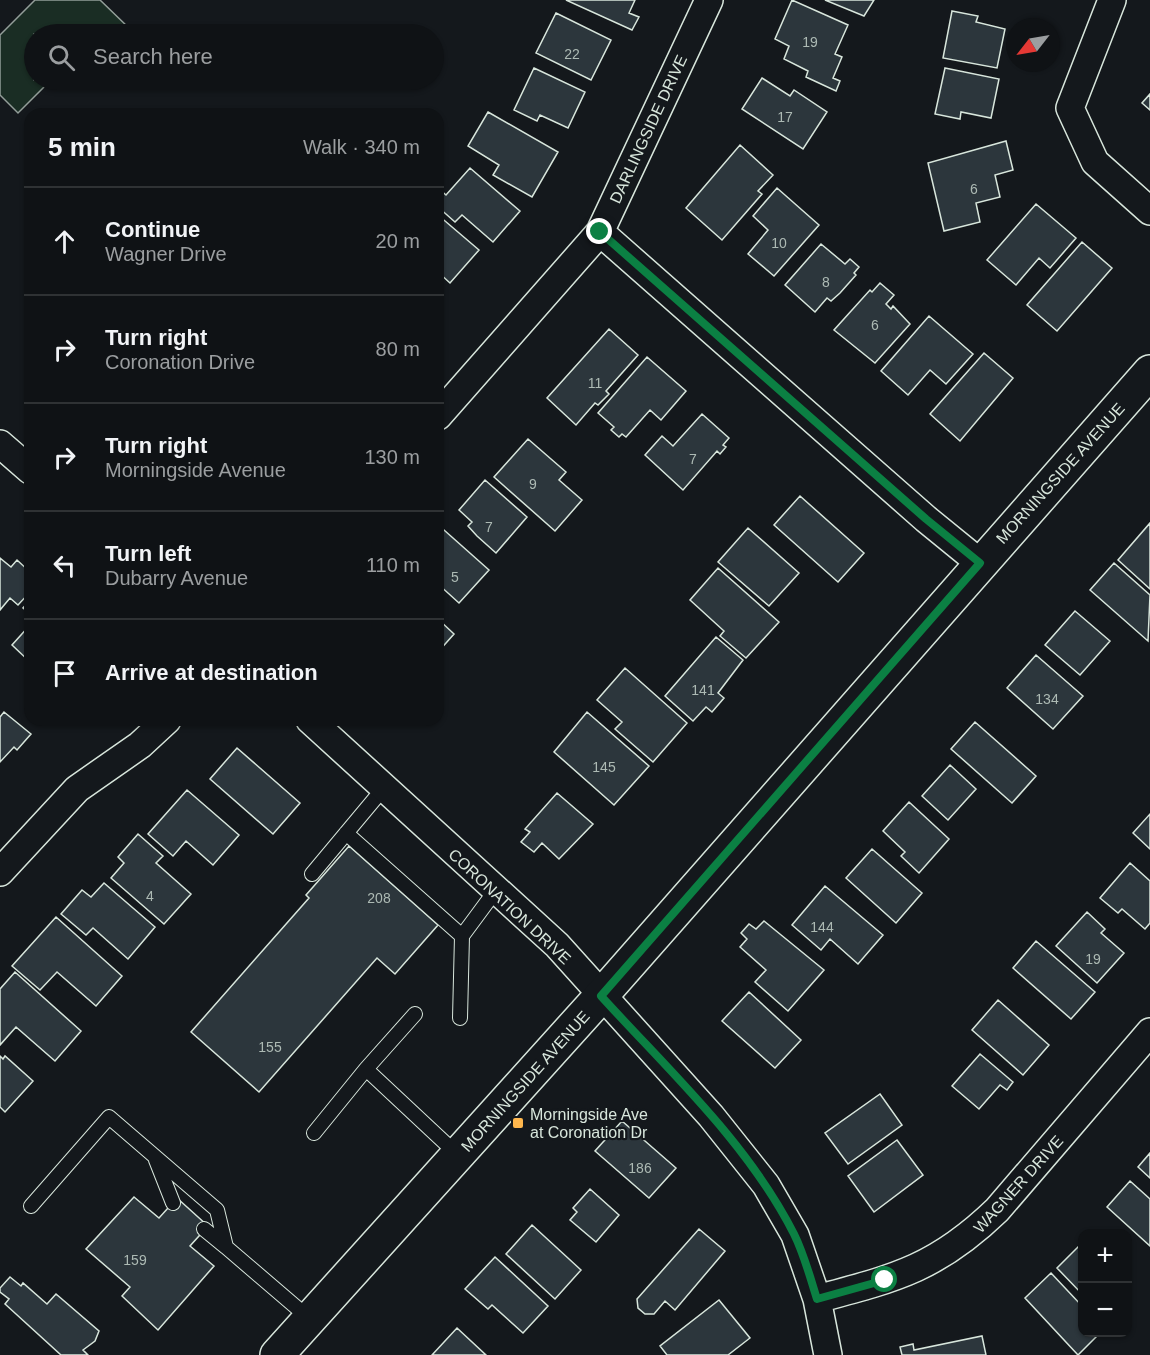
<!DOCTYPE html>
<meta charset="utf-8">
<style>
body{margin:0;font-family:Helvetica,sans-serif;background:#181b1e;color:#f1f3f6}
.controls{position:absolute;right:18px;bottom:18px;display:grid;overflow:hidden;border-radius:12px;box-shadow:0 2px 4px #0004}
.controls button{width:54px;height:54px;display:grid;place-items:center;padding:0;border:0;border-bottom:2px solid #2f3234;background:#0f1215;color:#f1f3f6;font:30px sans-serif}
.compass{position:absolute;left:1006px;top:18px;width:54px;height:54px;border-radius:50%;background:#0f1215;box-shadow:0 2px 4px #0004;rotate:239deg}
.stop{position:absolute;width:18px;height:18px;margin:-14px;border:4px solid #0b8043;border-radius:50%;background:#fff}
.stop.end{background:#0b8043;border-color:#fff;box-shadow:0 2px 6px #0008}
.list{margin:0;padding:0;list-style:none}
h2{display:flex;justify-content:space-between;align-items:center;height:78px;margin:0;padding:0 24px;font-size:26px}
h2 small{font-size:20px;font-weight:400;color:#9b9ea0}
.list li{display:grid;grid-template-columns:39px 1fr auto;gap:18px;align-items:center;box-sizing:border-box;height:108px;padding:0 24px;border-top:2px solid #2f3234}
.list b{display:block;font-size:22px;white-space:nowrap}
.list p{margin:0;font-size:20px;white-space:nowrap;color:#9b9ea0}
.list em{font-size:20px;font-style:normal;color:#9b9ea0}
.icon{flex:none;width:33px;height:33px;fill:none;stroke:currentColor;stroke-width:2;stroke-linecap:round;stroke-linejoin:round}
.map{position:relative;flex:none;width:1150px;height:1355px;overflow:hidden}
.search{position:absolute;background:#0f1215;box-shadow:0 2px 4px #0004;left:24px;top:24px;width:420px;height:66px;display:flex;align-items:center;gap:15px;box-sizing:border-box;padding:0 21px;border-radius:33px;color:#9b9ea0;font-size:22px}
.panel{position:absolute;background:#0f1215;box-shadow:0 2px 4px #0004;left:24px;top:108px;width:420px;height:618px;border-radius:18px}
.map>svg:first-child{display:block}
</style>
<div class="map">
<svg width="1150" height="1355" viewBox="0 0 1150 1355">
<rect width="100%" height="100%" fill="#14181c"/>
<path fill="#1a2d24" stroke="#939e99" stroke-width="1.5" d="M 35,0 L 100,0 L 130,29 L 125,34 L 34,34 L 34,80 L 51,80 L 18,113 L 0,95 L 0,35 Z"/>
<path fill="#2c363c" stroke="#d8e6dc" stroke-width="1.5" d="M 566,0 L 635,0 L 629,13 L 639,17 L 632,30 Z
M 792,0 L 848,25 L 835,54 L 842,57 L 833,78 L 840,81 L 836,91 L 806,77 L 808,71 L 784,59 L 789,46 L 775,39 Z
M 825,0 L 874,0 L 864,16 Z
M 952,11 L 978,16 L 976,22 L 1005,29 L 997,68 L 943,58 Z
M 556,13 L 611,40 L 591,80 L 536,53 Z
M 534,68 L 585,92 L 568,128 L 540,115 L 537,121 L 514,110 Z
M 945,68 L 999,79 L 991,118 L 961,112 L 960,119 L 935,114 Z
M 762,78 L 790,96 L 794,90 L 827,112 L 803,149 L 742,109 Z
M 1150,94 L 1150,110 L 1142,103 Z
M 488,112 L 558,152 L 532,197 L 493,175 L 499,165 L 468,146 Z
M 1006,141 L 1013,170 L 995,175 L 1000,197 L 976,203 L 980,222 L 944,231 L 928,163 Z
M 740,145 L 773,175 L 758,191 L 762,194 L 722,240 L 686,208 Z
M 470,168 L 520,211 L 493,242 L 462,215 L 455,222 L 438,207 L 438,188 L 446,195 Z
M 777,188 L 819,225 L 774,276 L 748,254 L 768,230 L 753,216 Z
M 1036,204 L 1076,238 L 1050,268 L 1039,258 L 1016,285 L 987,260 Z
M 438,215 L 479,250 L 450,283 L 438,272 Z
M 1082,242 L 1112,268 L 1057,331 L 1027,305 Z
M 821,244 L 845,264 L 850,259 L 859,267 L 854,273 L 856,275 L 840,293 L 831,301 L 827,298 L 815,312 L 785,285 Z
M 880,283 L 894,295 L 886,304 L 891,309 L 893,306 L 910,324 L 875,363 L 834,330 L 870,290 L 872,292 Z
M 929,316 L 973,354 L 946,384 L 930,370 L 908,395 L 881,371 Z
M 609,329 L 638,355 L 606,391 L 609,394 L 598,405 L 595,403 L 576,425 L 547,398 Z
M 984,353 L 1013,378 L 960,441 L 930,414 Z
M 647,357 L 686,391 L 661,420 L 650,410 L 626,437 L 622,434 L 619,437 L 611,430 L 614,427 L 598,413 Z
M 702,414 L 729,438 L 723,445 L 726,447 L 720,454 L 717,451 L 683,490 L 645,455 L 662,436 L 673,446 Z
M 528,439 L 566,472 L 559,480 L 582,500 L 555,531 L 494,477 Z
M 485,480 L 527,517 L 496,553 L 477,536 L 468,526 L 472,522 L 459,510 Z
M 800,496 L 864,553 L 838,582 L 774,525 Z
M 1150,523 L 1150,589 L 1118,560 Z
M 748,528 L 799,573 L 769,606 L 718,562 Z
M 444,530 L 489,570 L 459,603 L 438,584 L 438,536 Z
M 0,558 L 11,567 L 17,560 L 30,572 L 30,592 L 18,605 L 10,598 L 0,610 Z
M 1114,563 L 1150,595 L 1148,641 L 1090,590 Z
M 718,568 L 779,622 L 746,658 L 720,636 L 724,631 L 690,600 Z
M 30,600 L 30,614 L 23,608 Z
M 1075,611 L 1110,641 L 1080,675 L 1045,645 Z
M 438,619 L 454,634 L 438,652 Z
M 30,625 L 30,662 L 12,645 Z
M 716,637 L 743,660 L 718,693 L 724,698 L 712,712 L 706,707 L 693,721 L 665,696 Z
M 1036,655 L 1083,696 L 1053,729 L 1007,688 Z
M 625,668 L 687,723 L 653,762 L 615,729 L 622,722 L 597,700 Z
M 4,712 L 31,734 L 17,750 L 14,747 L 0,762 L 0,717 Z
M 587,712 L 649,766 L 614,805 L 554,752 Z
M 975,722 L 1036,776 L 1012,803 L 951,749 Z
M 237,748 L 300,803 L 273,834 L 210,779 Z
M 950,765 L 976,789 L 948,820 L 922,796 Z
M 187,790 L 239,835 L 213,865 L 186,841 L 173,856 L 148,834 Z
M 557,793 L 593,824 L 559,859 L 542,843 L 534,852 L 521,842 L 530,832 L 525,829 Z
M 909,802 L 949,839 L 919,873 L 901,856 L 905,852 L 883,831 Z
M 1150,814 L 1150,849 L 1133,833 Z
M 138,834 L 163,856 L 156,863 L 191,894 L 164,924 L 111,878 L 124,863 L 118,857 Z
M 349,846 L 438,925 L 395,974 L 377,958 L 259,1092 L 191,1032 L 309,898 L 306,895 Z
M 872,849 L 922,893 L 896,923 L 846,878 Z
M 1130,863 L 1150,881 L 1150,923 L 1145,929 L 1122,909 L 1118,913 L 1100,898 Z
M 104,883 L 155,927 L 128,959 L 93,928 L 86,935 L 61,914 L 82,890 L 91,897 Z
M 825,886 L 883,935 L 858,964 L 830,939 L 821,950 L 792,925 Z
M 1087,912 L 1105,929 L 1101,933 L 1124,953 L 1097,983 L 1056,946 Z
M 56,917 L 122,976 L 96,1006 L 57,972 L 40,990 L 12,966 Z
M 764,921 L 824,970 L 788,1011 L 755,982 L 766,970 L 740,947 L 747,939 L 741,933 L 749,924 L 756,929 Z
M 1036,941 L 1095,992 L 1071,1019 L 1013,968 Z
M 15,972 L 81,1031 L 55,1061 L 16,1027 L 0,1045 L 0,989 Z
M 749,992 L 801,1040 L 775,1068 L 722,1021 Z
M 998,1000 L 1049,1045 L 1023,1075 L 972,1030 Z
M 980,1054 L 1013,1082 L 1007,1090 L 1000,1085 L 979,1109 L 952,1086 Z
M 0,1056 L 3,1059 L 5,1056 L 33,1081 L 5,1112 L 0,1107 Z
M 880,1094 L 902,1125 L 848,1164 L 825,1133 Z
M 622,1121 L 676,1168 L 649,1198 L 595,1151 Z
M 897,1140 L 923,1175 L 874,1212 L 848,1176 Z
M 1150,1153 L 1150,1178 L 1138,1167 Z
M 1130,1181 L 1150,1199 L 1150,1246 L 1107,1207 Z
M 590,1189 L 619,1215 L 596,1242 L 570,1220 L 577,1212 L 573,1208 Z
M 134,1197 L 159,1218 L 177,1198 L 208,1226 L 190,1246 L 214,1266 L 158,1330 L 122,1296 L 130,1287 L 86,1249 Z
M 532,1225 L 581,1270 L 555,1299 L 506,1254 Z
M 699,1229 L 725,1251 L 675,1310 L 665,1301 L 654,1314 L 645,1314 L 638,1308 L 637,1299 Z
M 1082,1243 L 1082,1294 L 1057,1268 Z
M 495,1257 L 548,1306 L 523,1333 L 492,1305 L 488,1309 L 465,1289 Z
M 1051,1273 L 1082,1306 L 1082,1332 L 1101,1332 L 1078,1355 L 1025,1298 Z
M 10,1277 L 21,1286 L 23,1283 L 47,1304 L 56,1294 L 99,1331 L 95,1341 L 83,1350 L 88,1355 L 61,1355 L 5,1304 L 9,1299 L 0,1292 L 0,1288 Z
M 719,1300 L 750,1338 L 728,1355 L 667,1355 L 660,1346 Z
M 457,1328 L 486,1355 L 432,1355 Z
M 982,1336 L 986,1355 L 902,1355 L 900,1347 L 913,1344 L 914,1350 Z"/>
<g fill="none" stroke-linecap="round" stroke-linejoin="round">
<defs>
<path id="service" d="M 346,833 L 462,936 L 460,1018
M 312,874 L 383,789
M 462,936 L 496,890
M 415,1014 L 366,1069 L 458,1155
M 314,1133 L 366,1069
M 156,1160 L 173,1203
M 31,1206 L 109,1117 L 217,1210 L 226,1247 L 310,1319
M 204,1229 L 226,1247"/>
<path id="minor" d="M 1112,0 L 1070,108 L 1095,162 L 1150,211
M 600,232 L 926,519 L 980,563
M 438,416 L 600,232 L 709,0
M 0,444 L 30,470
M 310,720 L 557,945 L 711,1116 L 766,1185 L 795,1235 L 817,1299 L 828,1355
M 0,872 L 77,789 L 140,745 L 167,720
M 817,1299 C 896,1278 937,1268 997,1210 L 1150,1032"/>
<path id="secondary" d="M 277,1355 L 601,996 L 1150,372"/>
</defs>
<use href="#service" stroke="#d8e6dc" stroke-width="16"/>
<use href="#minor" stroke="#d8e6dc" stroke-width="30"/>
<use href="#secondary" stroke="#d8e6dc" stroke-width="36"/>
<use href="#service" stroke="#14181c" stroke-width="14"/>
<use href="#minor" stroke="#14181c" stroke-width="27"/>
<use href="#secondary" stroke="#14181c" stroke-width="33"/>
</g>
<g fill="none" stroke-linecap="round" stroke-linejoin="round">
<path stroke="#0b8043" stroke-width="8" d="M 600,232 L 926,519 L 980,563 L 601,996 C 669,1071 748,1143 794,1234 C 804,1254 810,1277 817,1299 L 885,1280"/>
</g>
<rect fill="#ffb74d" stroke="#14181c" stroke-width="2" x="512" y="1117" width="12" height="12" rx="3"/>
<g text-anchor="middle" stroke-width="4.5" stroke-linejoin="round" paint-order="stroke">
<g font-size="14" fill="#adbab4">
<text x="810" y="47">19</text>
<text x="572" y="59">22</text>
<text x="785" y="122">17</text>
<text x="974" y="194">6</text>
<text x="779" y="248">10</text>
<text x="826" y="287">8</text>
<text x="875" y="330">6</text>
<text x="595" y="388">11</text>
<text x="693" y="464">7</text>
<text x="533" y="489">9</text>
<text x="489" y="532">7</text>
<text x="455" y="582">5</text>
<text x="703" y="695">141</text>
<text x="1047" y="704">134</text>
<text x="604" y="772">145</text>
<text x="150" y="901">4</text>
<text x="379" y="903">208</text>
<text x="822" y="932">144</text>
<text x="1093" y="964">19</text>
<text x="270" y="1052">155</text>
<text x="640" y="1173">186</text>
<text x="135" y="1265">159</text>
</g>
<g font-size="16" fill="#d8e6dc" stroke="#14181c">
<text transform="translate(648 129) rotate(-65)" y="6">DARLINGSIDE DRIVE</text>
<text transform="translate(1060 473) rotate(-48)" y="6">MORNINGSIDE AVENUE</text>
<text transform="translate(510 906) rotate(43)" y="6">CORONATION DRIVE</text>
<text transform="translate(525 1081) rotate(-48)" y="6">MORNINGSIDE AVENUE</text>
<text transform="translate(1018 1184) rotate(-48)" y="6">WAGNER DRIVE</text>
</g>
<g font-size="16" fill="#d8e6dc" stroke="#14181c" text-anchor="start">
<text x="530" y="1120">Morningside Ave<tspan x="530" dy="18">at Coronation Dr</tspan></text>
</g>
</g>
</svg>
<div class="controls">
<button>+</button>
<button>−</button>
</div>
<svg class="compass" viewBox="-18 -18 36 36"><path d="M0-13l5 13h-10z" fill="#e53935"/><path d="M0 13l5-13h-10z" fill="#9b9ea0"/></svg>
<div class="stop" style="left:885px;top:1280px"></div>
<div class="stop end" style="left:600px;top:232px"></div>
<div class="search"><svg class="icon" aria-label="search" viewBox="0 0 24 24"><circle cx="10" cy="10" r="6"/><path d="M15 15l6 6"/></svg>Search here</div>
<section class="panel">
<h2>5 min<small>Walk · 340 m</small></h2>
<ul class="list">
<li><svg class="icon" aria-label="ahead" viewBox="0 0 24 24"><path d="M12 20V5M6 11l6-6 6 6"/></svg><div><b>Continue</b><p>Wagner Drive</p></div><em>20 m</em></li>
<li><svg class="icon" aria-label="right" viewBox="0 0 24 24"><path d="M7 20v-9h11M14 6l5 5-5 5"/></svg><div><b>Turn right</b><p>Coronation Drive</p></div><em>80 m</em></li>
<li><svg class="icon" aria-label="right" viewBox="0 0 24 24"><path d="M7 20v-9h11M14 6l5 5-5 5"/></svg><div><b>Turn right</b><p>Morningside Avenue</p></div><em>130 m</em></li>
<li><svg class="icon" aria-label="left" viewBox="0 0 24 24"><path d="M17 20v-9H6M10 6l-5 5 5 5"/></svg><div><b>Turn left</b><p>Dubarry Avenue</p></div><em>110 m</em></li>
<li><svg class="icon" aria-label="arrive" viewBox="0 0 24 24"><path d="M6 21V4h12l-3 4 3 4H6"/></svg><div><b>Arrive at destination</b></div></li>
</ul>
</section>
</div>
